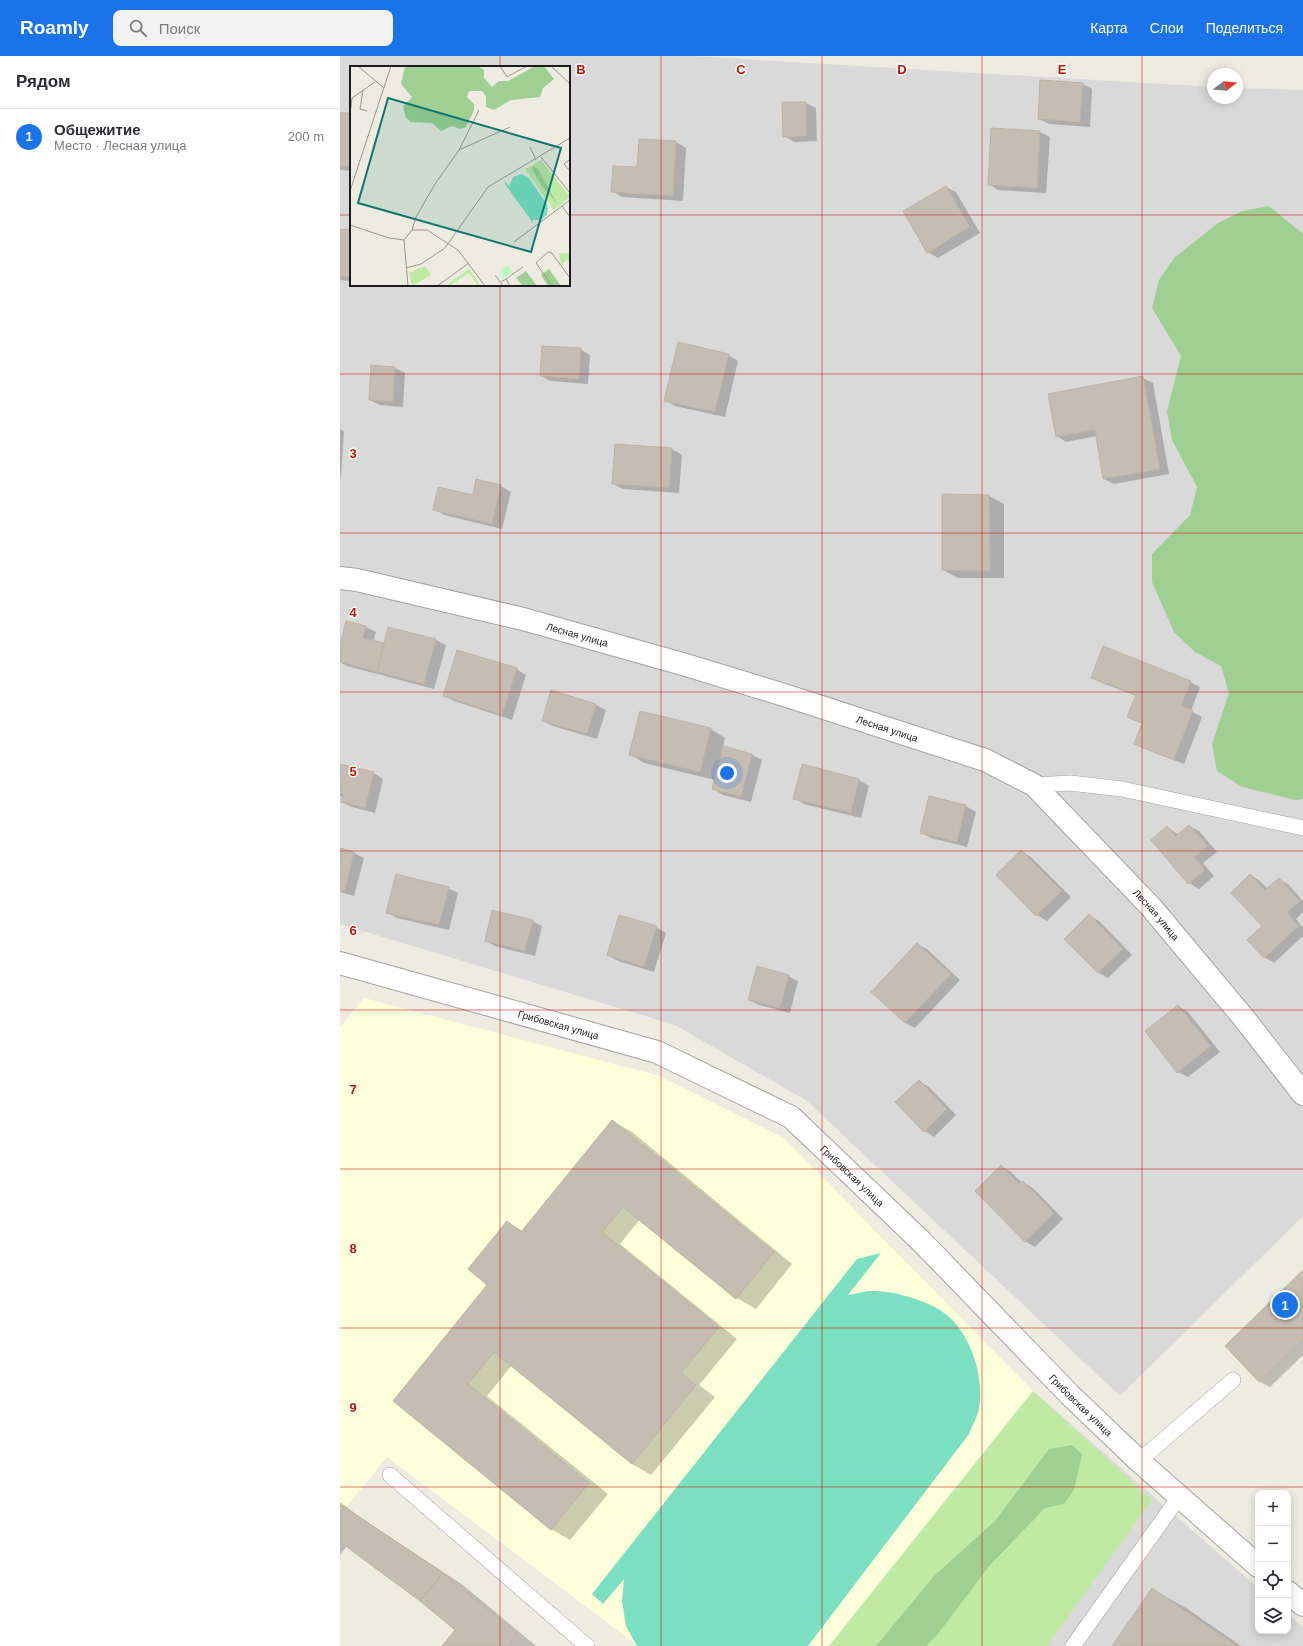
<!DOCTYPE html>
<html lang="ru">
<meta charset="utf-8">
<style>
body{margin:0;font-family:Arial,sans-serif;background:#f2f2f3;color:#2b2b33}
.controls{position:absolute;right:12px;bottom:12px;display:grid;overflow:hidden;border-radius:8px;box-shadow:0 2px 10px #0003}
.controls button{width:36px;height:36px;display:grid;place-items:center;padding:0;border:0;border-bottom:1px solid #e1e1e2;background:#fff;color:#2b2b33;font:20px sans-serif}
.compass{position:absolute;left:867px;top:12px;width:36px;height:36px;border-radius:50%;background:#fff;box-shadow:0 2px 10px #0003;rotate:74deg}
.you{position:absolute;left:387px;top:717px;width:14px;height:14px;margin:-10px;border:3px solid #fff;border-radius:50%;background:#1a73e8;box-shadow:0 0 0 6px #1a73e833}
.badge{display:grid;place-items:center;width:26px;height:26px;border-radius:50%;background:#1a73e8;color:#fff;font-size:13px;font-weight:700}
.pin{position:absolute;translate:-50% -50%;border:2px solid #fff;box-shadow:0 1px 4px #0006}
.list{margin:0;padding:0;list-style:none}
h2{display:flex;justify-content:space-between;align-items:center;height:52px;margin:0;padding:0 16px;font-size:17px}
h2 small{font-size:13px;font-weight:400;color:#7c7c81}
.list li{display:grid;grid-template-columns:26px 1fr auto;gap:12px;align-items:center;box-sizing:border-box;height:56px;padding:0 16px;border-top:1px solid #e1e1e2}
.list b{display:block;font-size:15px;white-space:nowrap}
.list p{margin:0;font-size:13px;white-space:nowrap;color:#7c7c81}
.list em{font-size:13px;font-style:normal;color:#7c7c81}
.icon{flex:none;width:22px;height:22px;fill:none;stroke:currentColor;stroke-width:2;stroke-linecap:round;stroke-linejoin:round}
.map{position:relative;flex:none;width:963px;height:1590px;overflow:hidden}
header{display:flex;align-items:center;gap:24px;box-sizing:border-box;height:56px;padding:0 20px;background:#1a73e8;color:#fff}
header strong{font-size:19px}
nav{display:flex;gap:22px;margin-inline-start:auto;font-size:14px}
.search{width:280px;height:36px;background:#f2f2f3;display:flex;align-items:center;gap:10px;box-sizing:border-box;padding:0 14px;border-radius:8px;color:#7c7c81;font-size:15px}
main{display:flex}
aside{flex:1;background:#fff}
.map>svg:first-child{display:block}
</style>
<header>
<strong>Roamly</strong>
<div class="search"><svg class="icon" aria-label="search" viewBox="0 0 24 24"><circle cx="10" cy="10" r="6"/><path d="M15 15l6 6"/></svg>Поиск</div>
<nav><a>Карта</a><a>Слои</a><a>Поделиться</a></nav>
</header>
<main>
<aside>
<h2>Рядом<small></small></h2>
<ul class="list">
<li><span class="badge">1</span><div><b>Общежитие</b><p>Место · Лесная улица</p></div><em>200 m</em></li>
</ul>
</aside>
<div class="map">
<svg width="963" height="1590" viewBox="0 0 963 1590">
<rect width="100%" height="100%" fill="#eeebe1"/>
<path fill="#dad9d9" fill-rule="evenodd" d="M 0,0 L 352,0 L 873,31 L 873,42 L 897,42 L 897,32 L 963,34 L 963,1160 L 780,1340 L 467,1045 L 335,969 L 0,868 ZM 11,11 L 229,11 L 229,229 L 11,229 Z
M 693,1335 L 918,1532 L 918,1575 L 948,1575 L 948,1558 L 963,1571 L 963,1590 L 489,1590 Z"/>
<path fill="#fcffd9" d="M 24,942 L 320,1020 L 444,1082 L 693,1335 L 489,1590 L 298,1590 L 47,1401 L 6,1452 L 0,1447 L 0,971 Z"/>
<path fill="#c0eaa4" d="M 693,1335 L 812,1444 L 707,1590 L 489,1590 Z"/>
<path fill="#a0cf94" d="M 929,150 L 963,178 L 963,743 L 955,744 L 902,731 L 877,715 L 872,688 L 889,637 L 881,610 L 855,596 L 834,576 L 812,526 L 812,498 L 850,459 L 857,431 L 832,384 L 827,355 L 841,300 L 812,252 L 819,224 L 834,202 L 878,167 L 902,155 Z
M 732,1389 L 742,1398 L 734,1434 L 724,1448 L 705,1452 L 650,1509 L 597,1579 L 586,1590 L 536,1590 L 595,1519 L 655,1465 L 709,1393 Z"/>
<path fill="#7be0c2" d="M 541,1197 L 508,1239 C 515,1238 522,1236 529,1235 C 551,1234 582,1243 600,1254 C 629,1272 645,1319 639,1352 C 638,1360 632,1370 629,1378 L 468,1590 L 297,1590 L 286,1570 L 282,1545 L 284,1523 L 263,1548 L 252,1538 L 517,1203 Z"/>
<path fill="#0003" d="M 743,28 L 752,33 L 750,71 L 709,68 L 699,63 Z
M 466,47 L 476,52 L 477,85 L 454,86 L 444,80 Z
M 0,58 L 11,58 L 11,115 L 0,114 Z
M 700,76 L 710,81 L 706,137 L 658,134 L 649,128 Z
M 300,84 L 336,86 L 346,92 L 343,145 L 282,141 L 272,135 L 298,112 Z
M 606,131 L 616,136 L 640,177 L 598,202 L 588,196 Z
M 0,174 L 11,175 L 11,225 L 0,224 Z
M 240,293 L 250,299 L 248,328 L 210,325 L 201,320 Z
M 388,299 L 398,305 L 385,361 L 335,350 L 325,344 Z
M 32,310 L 55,312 L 65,317 L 63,351 L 40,349 L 30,344 Z
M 803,322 L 813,327 L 829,418 L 774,428 L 764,423 L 757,380 L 726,386 L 717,380 Z
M 0,373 L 4,375 L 1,421 L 0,421 Z
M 332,393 L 342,399 L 339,437 L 283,433 L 273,428 Z
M 137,425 L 161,430 L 171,436 L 162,473 L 104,459 L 94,453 L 133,440 Z
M 603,439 L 649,440 L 664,448 L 664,522 L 618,522 L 603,514 Z
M 26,571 L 36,576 L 33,586 L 45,589 L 96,584 L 106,589 L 94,633 L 7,610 L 0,606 L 0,593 Z
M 176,613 L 186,619 L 172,664 L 114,645 L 104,639 Z
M 752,621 L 850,626 L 860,631 L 851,655 L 862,661 L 844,708 L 805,693 L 795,688 L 803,668 L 788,661 L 796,640 L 762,627 Z
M 211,635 L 256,649 L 266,654 L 257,683 L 213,670 L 203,665 Z
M 300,656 L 371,673 L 385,682 L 383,691 L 412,699 L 422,704 L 411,746 L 383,739 L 373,733 L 375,724 L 304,707 L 290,698 Z
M 0,709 L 34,717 L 43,723 L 35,757 L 12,751 L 2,746 L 3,741 L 0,740 Z
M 463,710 L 519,724 L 529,730 L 521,762 L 464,748 L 455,742 Z
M 590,741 L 626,750 L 636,756 L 627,791 L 591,782 L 582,777 Z
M 849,770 L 859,775 L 877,796 L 863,807 L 874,820 L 859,833 L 849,827 L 812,784 L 827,771 L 839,779 Z
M 0,793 L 14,797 L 24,802 L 14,840 L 0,836 Z
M 681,795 L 691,801 L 731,841 L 707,865 L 697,859 L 658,819 Z
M 911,819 L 920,825 L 928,833 L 939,823 L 949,829 L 963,845 L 963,856 L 956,863 L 963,871 L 963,880 L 934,907 L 924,901 L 923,870 Z
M 108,832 L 118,837 L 109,874 L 57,862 L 47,856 Z
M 749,859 L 759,865 L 792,899 L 768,922 L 759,917 L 726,883 Z
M 192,865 L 202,870 L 195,900 L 155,890 L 146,885 Z
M 316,871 L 326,877 L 314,916 L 278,905 L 268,899 Z
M 577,888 L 587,893 L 620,924 L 575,972 L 565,967 Z
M 448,920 L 458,925 L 450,957 L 419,949 L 409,944 Z
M 838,950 L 848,956 L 880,996 L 848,1021 L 838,1016 Z
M 579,1025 L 589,1031 L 616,1059 L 594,1081 L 585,1075 Z
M 273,1065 L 292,1076 L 452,1208 L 416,1253 L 397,1242 L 300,1163 L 280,1188 L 397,1283 L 359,1329 L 375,1341 L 311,1419 L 292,1408 L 172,1309 L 147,1340 L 268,1438 L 230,1484 L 211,1473 L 55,1345 L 149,1229 L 167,1166 L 183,1175 Z
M 661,1110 L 671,1116 L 682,1127 L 683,1126 L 693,1132 L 723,1163 L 695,1191 L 685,1185 Z
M 963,1216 L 963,1299 L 930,1331 L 920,1326 L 886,1290 Z
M 0,1446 L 21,1462 L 123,1529 L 196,1590 L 103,1590 L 116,1573 L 81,1544 L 7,1490 L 0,1499 Z
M 812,1533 L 846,1552 L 901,1590 L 774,1590 Z"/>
<path fill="#c5bdb4" stroke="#c0b2a3" d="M 700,24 L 743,27 L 740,66 L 698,63 Z
M 442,46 L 466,46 L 467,80 L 443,81 Z
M 0,57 L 11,57 L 11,110 L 0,110 Z
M 651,72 L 700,75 L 697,132 L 648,129 Z
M 299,83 L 336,85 L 333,140 L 271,136 L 273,110 L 297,111 Z
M 606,130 L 630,171 L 587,197 L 563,155 Z
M 0,173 L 11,174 L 11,221 L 0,220 Z
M 338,286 L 389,298 L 375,356 L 324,345 Z
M 202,290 L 241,292 L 239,323 L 200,320 Z
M 31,309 L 55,311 L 53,346 L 29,344 Z
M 803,320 L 820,413 L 763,423 L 755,374 L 716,381 L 708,338 Z
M 275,388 L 332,392 L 329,432 L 272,428 Z
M 136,423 L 161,429 L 152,468 L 93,454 L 98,431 L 133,439 Z
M 602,438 L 649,439 L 650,515 L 602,514 Z
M 6,565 L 26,570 L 23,582 L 44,587 L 37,616 L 0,606 L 0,589 Z
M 48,571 L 96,583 L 84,628 L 37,616 Z
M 763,590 L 851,625 L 841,650 L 853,654 L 834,704 L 794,688 L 802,667 L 787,661 L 796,639 L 751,622 Z
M 117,594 L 177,612 L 162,659 L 103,640 Z
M 211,634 L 256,648 L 247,678 L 202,665 Z
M 300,655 L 371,672 L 360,716 L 289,699 Z
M 383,690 L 412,698 L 401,741 L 372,733 Z
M 0,708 L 34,716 L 25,752 L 1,746 L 3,738 L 0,738 Z
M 462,708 L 519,723 L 511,757 L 453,743 Z
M 589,740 L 626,749 L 617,786 L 580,777 Z
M 849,769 L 868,790 L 854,801 L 865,814 L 848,828 L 811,784 L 827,770 L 836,780 Z
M 0,792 L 14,796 L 5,835 L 0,834 Z
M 681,794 L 722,835 L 696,860 L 656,819 Z
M 56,818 L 109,831 L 99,869 L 46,857 Z
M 910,818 L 925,834 L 939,822 L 960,845 L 947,857 L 959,870 L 924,902 L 907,884 L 922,870 L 891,837 Z
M 152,854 L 193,864 L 185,895 L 145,885 Z
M 749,858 L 783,893 L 758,917 L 724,883 Z
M 279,859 L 317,870 L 304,911 L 267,899 Z
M 577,887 L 611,918 L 565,967 L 531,936 Z
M 417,910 L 449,919 L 440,952 L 408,944 Z
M 838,949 L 871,990 L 837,1017 L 805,975 Z
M 579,1024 L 607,1053 L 584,1076 L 555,1046 Z
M 272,1064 L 434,1196 L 396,1243 L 283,1151 L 262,1176 L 379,1271 L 341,1317 L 356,1329 L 292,1408 L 154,1296 L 128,1328 L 249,1427 L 211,1474 L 53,1345 L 147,1229 L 128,1213 L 167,1165 L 181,1176 Z
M 661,1109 L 679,1128 L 683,1125 L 714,1157 L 685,1186 L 635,1135 Z
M 963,1214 L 963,1284 L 919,1326 L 885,1290 Z
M 0,1448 L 103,1517 L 80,1545 L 0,1486 Z
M 103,1517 L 177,1578 L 168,1590 L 102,1590 L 115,1574 L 80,1545 Z
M 812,1532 L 897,1590 L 772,1590 Z"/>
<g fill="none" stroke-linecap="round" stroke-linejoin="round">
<defs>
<path id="lane" d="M 694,729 L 730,727 L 782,733 L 963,772
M 799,1405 L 893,1324
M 50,1419 L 247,1590
M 733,1590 L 839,1441"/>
<g id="street">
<path id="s1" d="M 0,522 L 17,524 L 183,563 L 346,609 L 444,639 L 645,704 L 694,729 L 811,851 L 903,961 L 963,1038"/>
<path id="s2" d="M 0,907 L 317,996 L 451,1061 L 582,1186 L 730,1339 L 799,1405 L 918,1510"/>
<path d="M 948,1536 L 963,1549"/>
</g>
</defs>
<use href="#lane" stroke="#a3a3a3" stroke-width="16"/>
<use href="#street" stroke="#a3a3a3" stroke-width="24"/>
<use href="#lane" stroke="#fff" stroke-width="15"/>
<use href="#street" stroke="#fff" stroke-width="22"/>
</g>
<path fill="none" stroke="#c81200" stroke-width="1" stroke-opacity="0.55" d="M 160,0 L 160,11M 321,0 L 321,1590M 482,0 L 482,1590M 642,0 L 642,1590M 802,0 L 802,1590M 0,159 L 11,159M 229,159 L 963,159M 160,229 L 160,1590M 0,318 L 963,318M 0,477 L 963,477M 0,636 L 963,636M 0,795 L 963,795M 0,954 L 963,954M 0,1113 L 963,1113M 0,1272 L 963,1272M 0,1431 L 963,1431"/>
<g text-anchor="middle" stroke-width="3" stroke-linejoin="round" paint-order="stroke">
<g font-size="10" fill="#1c1c1c" stroke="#fff">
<text dy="4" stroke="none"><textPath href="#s1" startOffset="244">Лесная улица</textPath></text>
<text dy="4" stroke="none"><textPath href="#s1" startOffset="568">Лесная улица</textPath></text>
<text dy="4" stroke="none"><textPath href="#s1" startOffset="904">Лесная улица</textPath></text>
<text dy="4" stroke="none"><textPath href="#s2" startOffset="227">Грибовская улица</textPath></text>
<text dy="4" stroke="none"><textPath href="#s2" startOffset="563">Грибовская улица</textPath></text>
<text dy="4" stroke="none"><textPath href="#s2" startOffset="887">Грибовская улица</textPath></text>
</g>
</g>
<g transform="translate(10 10)">
<rect width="220" height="220" fill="#eeebe1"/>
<path d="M 191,94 L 220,131 L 204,144 L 175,103 ZM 209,187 L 220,188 L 220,198 L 217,194 L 211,199 ZM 75,200 L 81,209 L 62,220 L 59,207 ZM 119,203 L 131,220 L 128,220 L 119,207 L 99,220 L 98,218 Z" fill="#c0eaa4"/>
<path d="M 55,0 L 128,0 L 134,4 L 134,12 L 142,21 L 149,15 L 158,15 L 185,0 L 194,0 L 204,13 L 193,22 L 190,31 L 161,34 L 144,44 L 136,41 L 136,30 L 132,25 L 119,25 L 117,31 L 124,38 L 124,44 L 116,61 L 110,63 L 102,60 L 91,65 L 82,57 L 61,56 L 56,52 L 53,40 L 62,31 L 51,18 ZM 183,100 L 188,103 L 208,139 L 192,120 L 182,103 ZM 199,203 L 211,220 L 198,220 L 191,209 ZM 176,205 L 187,220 L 173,220 L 166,212 Z" fill="#a0cf94"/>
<path d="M 158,199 L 163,206 L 153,213 L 151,204 Z" fill="#bbfbc6"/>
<path d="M 171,108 L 178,111 L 198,140 L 197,149 L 191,154 L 183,154 L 183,157 L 155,118 L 155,115 L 159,120 L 163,111 Z" fill="#7be0c2"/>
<path fill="none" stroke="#9a9892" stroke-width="1" d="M 8,0 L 34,22M 150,0 L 157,11 L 177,0M 201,0 L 220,18M 13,24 L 10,43 L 17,45M 1,42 L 2,32 L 25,16M 180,81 L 186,94M 109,84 L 129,44M 191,91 L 220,127M 220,93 L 214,98 L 220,105M 0,125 L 41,0M 212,140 L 220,151M 0,159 L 39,172 L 54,174M 62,164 L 77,164 L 108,184 L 135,220M 164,176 L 220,134M 56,202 L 71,198 L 95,182 L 138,121 L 220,72M 145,209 L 153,220M 156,213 L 173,201M 151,216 L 156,213 L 160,220M 58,220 L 54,174 L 62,164 L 66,151 L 85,118 L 109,84 L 160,61M 87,220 L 119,197M 202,220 L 186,197 L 198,186 L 201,186 L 220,212"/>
<path fill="#0f766e" fill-opacity="0.15" stroke="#0f766e" stroke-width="2" d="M 38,32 L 211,82 L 181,186 L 8,137 Z"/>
<rect width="220" height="220" fill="none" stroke="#1c1c1c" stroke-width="2"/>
</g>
<g font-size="13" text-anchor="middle" font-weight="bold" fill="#c81200" stroke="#fff" stroke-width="3" stroke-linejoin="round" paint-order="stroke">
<text x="241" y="18">B</text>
<text x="401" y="18">C</text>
<text x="562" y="18">D</text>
<text x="722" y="18">E</text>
<text x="13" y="402">3</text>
<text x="13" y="561">4</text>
<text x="13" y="720">5</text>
<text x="13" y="879">6</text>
<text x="13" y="1038">7</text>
<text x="13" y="1197">8</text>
<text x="13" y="1356">9</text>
</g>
</svg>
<div class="controls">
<button>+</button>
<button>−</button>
<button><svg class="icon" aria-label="locate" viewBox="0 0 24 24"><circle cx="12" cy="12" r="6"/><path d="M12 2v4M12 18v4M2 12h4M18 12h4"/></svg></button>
<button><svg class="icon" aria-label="layers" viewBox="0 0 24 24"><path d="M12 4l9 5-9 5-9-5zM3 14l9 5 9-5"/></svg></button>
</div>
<svg class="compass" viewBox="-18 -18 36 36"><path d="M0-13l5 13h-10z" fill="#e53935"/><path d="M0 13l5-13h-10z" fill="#7c7c81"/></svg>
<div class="you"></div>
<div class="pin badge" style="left:945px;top:1249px">1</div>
</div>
</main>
